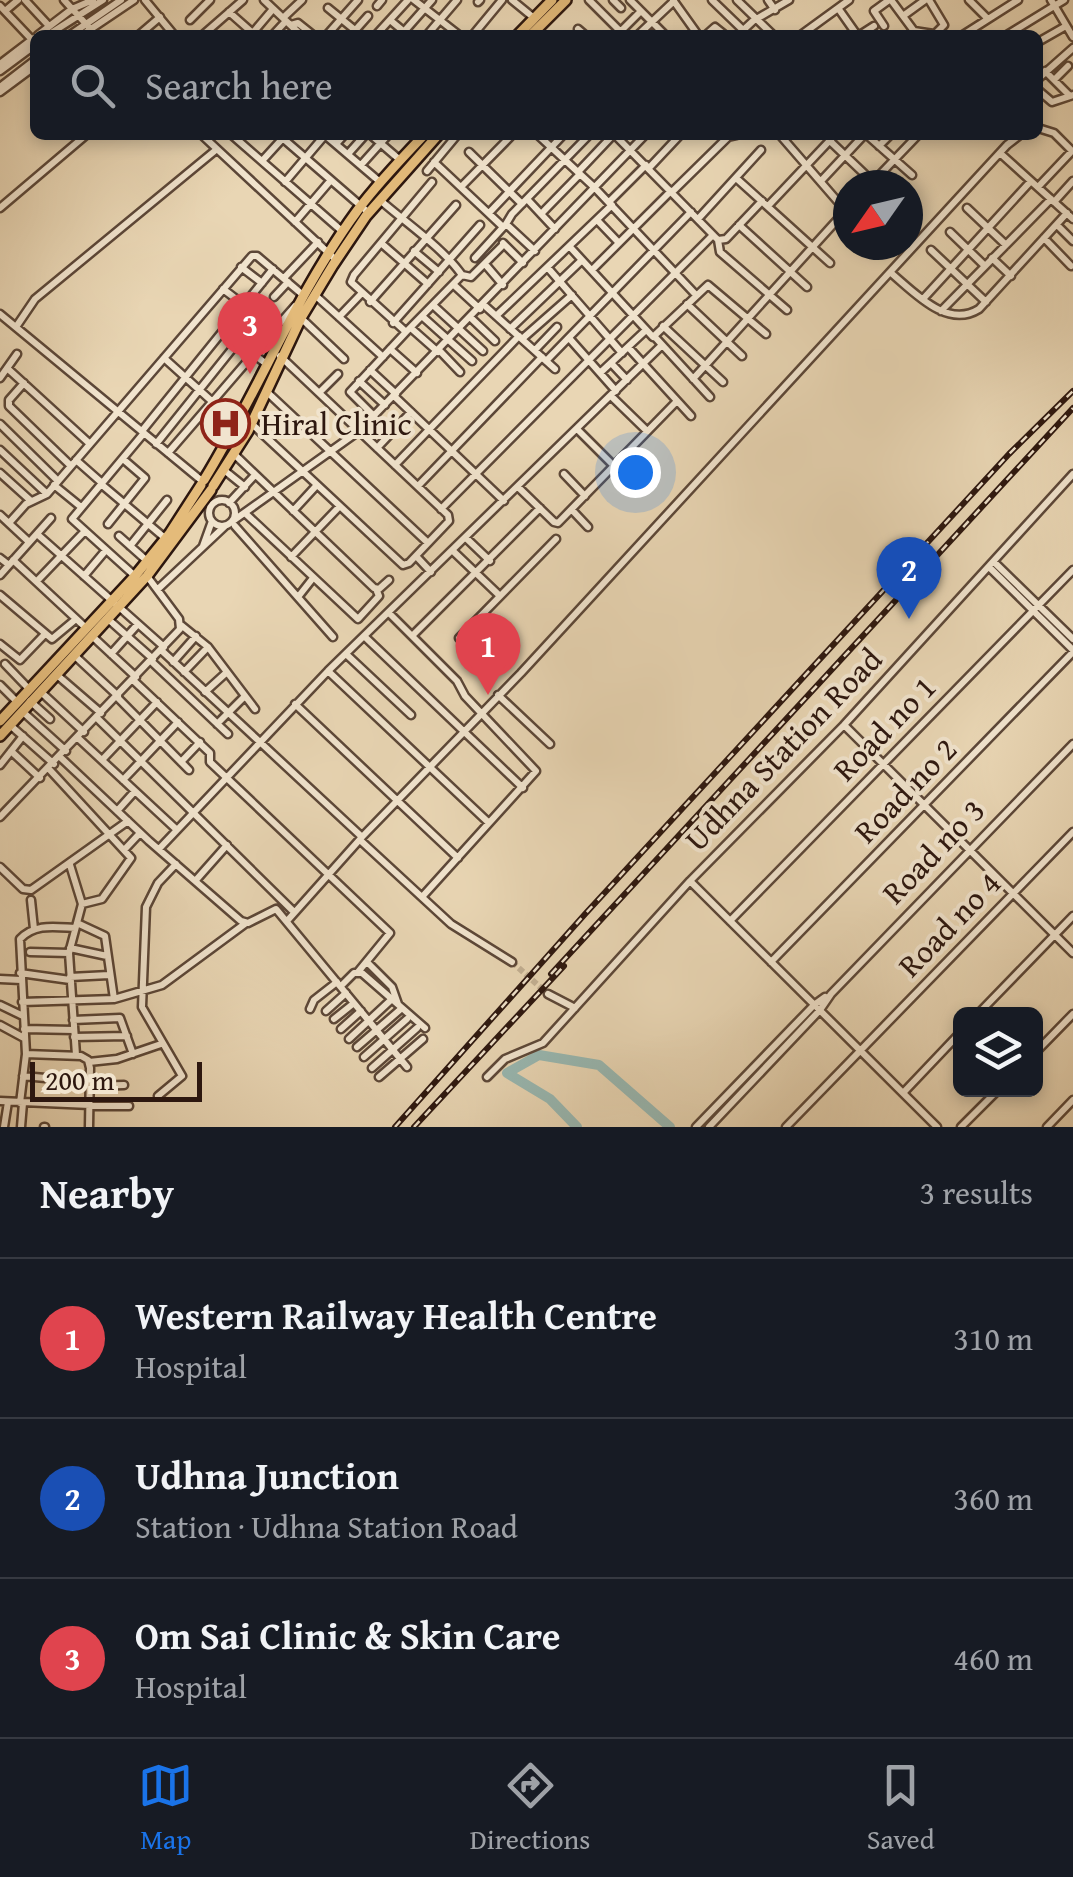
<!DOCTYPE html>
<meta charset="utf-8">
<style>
body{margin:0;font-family:"Gentium Book Plus",serif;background:#242831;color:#f1f3f6}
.controls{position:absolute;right:30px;bottom:30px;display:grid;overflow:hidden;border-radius:15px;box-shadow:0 5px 15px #0003}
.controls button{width:90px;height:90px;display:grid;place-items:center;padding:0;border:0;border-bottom:2px solid #363941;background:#171b24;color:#f1f3f6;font:50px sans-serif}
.compass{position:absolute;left:833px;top:170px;width:90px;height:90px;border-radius:50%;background:#171b24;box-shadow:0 5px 15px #0003;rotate:236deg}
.scale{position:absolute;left:30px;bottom:25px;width:172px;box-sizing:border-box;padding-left:10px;border:5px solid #2d170f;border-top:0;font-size:28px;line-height:35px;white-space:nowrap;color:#2d170f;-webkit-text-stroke:8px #f1e4ce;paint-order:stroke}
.you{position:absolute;left:635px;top:472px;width:35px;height:35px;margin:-25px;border:8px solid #fff;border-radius:50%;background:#1a73e8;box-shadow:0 0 0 15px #1a73e833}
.badge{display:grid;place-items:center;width:65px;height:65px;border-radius:50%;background:#1a73e8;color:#fff;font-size:32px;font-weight:700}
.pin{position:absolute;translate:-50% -82px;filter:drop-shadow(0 2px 5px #0008)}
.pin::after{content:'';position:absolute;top:52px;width:35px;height:30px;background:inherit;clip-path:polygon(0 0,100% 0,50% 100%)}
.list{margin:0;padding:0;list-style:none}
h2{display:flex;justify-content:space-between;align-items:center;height:130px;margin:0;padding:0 40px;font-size:42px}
h2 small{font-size:32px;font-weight:400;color:#9ea1a6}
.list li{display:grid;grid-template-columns:65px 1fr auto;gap:30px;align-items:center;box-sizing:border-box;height:160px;padding:0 40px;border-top:2px solid #363941}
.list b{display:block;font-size:38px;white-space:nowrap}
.list p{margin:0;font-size:32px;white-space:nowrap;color:#9ea1a6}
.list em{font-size:32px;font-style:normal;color:#9ea1a6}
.icon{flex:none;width:55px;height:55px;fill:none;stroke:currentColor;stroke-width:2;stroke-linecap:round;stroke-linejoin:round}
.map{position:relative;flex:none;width:1073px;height:1127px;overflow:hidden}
.search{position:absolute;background:#171b24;box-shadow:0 5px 15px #0003;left:30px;right:30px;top:30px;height:110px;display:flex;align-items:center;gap:25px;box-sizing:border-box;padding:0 35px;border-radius:15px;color:#9ea1a6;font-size:38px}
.sheet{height:610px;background:#171b24}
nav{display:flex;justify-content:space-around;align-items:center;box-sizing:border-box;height:140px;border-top:2px solid #363941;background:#171b24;font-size:28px;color:#9ea1a6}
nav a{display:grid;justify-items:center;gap:5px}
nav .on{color:#1a73e8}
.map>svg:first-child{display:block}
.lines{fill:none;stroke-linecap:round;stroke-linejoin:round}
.river{stroke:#98b8b2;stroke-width:10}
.minor-tunnel{stroke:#c3b093;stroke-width:6;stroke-dasharray:6 3;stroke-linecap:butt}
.minor-casing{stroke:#5c4738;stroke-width:11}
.major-casing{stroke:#2d170f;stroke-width:14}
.minor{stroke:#f1e4ce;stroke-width:6}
.major{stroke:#e4bb7a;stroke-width:9}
.rail-casing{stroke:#2d170f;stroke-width:6}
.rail{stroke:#f1e4ce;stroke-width:2.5;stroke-dasharray:8;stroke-linecap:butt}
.labels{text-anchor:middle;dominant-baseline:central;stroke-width:8;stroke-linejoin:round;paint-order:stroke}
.poi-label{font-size:32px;fill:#2d170f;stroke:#f1e4ce;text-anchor:start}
.street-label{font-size:32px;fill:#2d170f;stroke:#f1e4ce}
</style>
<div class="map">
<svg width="1073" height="1127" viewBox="0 0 1073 1127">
<rect width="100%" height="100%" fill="#e9d6b4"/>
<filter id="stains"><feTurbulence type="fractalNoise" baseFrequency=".002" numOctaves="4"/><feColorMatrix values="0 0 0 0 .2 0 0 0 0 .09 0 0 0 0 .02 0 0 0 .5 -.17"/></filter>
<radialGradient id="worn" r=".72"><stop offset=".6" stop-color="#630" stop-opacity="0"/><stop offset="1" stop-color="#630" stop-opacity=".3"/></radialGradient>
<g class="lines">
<path class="river" d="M577,1127L550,1099L507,1073L539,1055L599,1065L670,1127"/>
<path class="minor-tunnel" d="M512,962L548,994"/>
<defs>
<path id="minor" d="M25,0L49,26
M64,0L96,35
M145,0L174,35
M264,0L301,35
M414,0L459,35
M512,0L534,18
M589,0L624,35
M613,0L621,8
M630,0L665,35
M673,0L698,35
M712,0L743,30
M737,0L773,35
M768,0L775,10
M891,0L914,31L940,35
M929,0L944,25L937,32
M969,0L988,19
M1051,0L1073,37
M478,2L480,0
M0,6L35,43
M377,6L382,0
M328,8L361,35
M838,8L857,35
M5,11L18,0
M229,12L255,35
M903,16L925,0
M283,18L302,0
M190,20L210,0
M390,20L408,35
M291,25L298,23L313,35
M884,26L874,11L889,0
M578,29L585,35
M38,35L72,9L93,0
M48,35L103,0
M70,35L121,0
M82,35L134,0
M139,35L160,17
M203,35L243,0
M251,35L273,9
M273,35L286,21
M327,35L358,0
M351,35L368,16
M376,35L408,0
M401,35L432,0
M427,35L457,0
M473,35L502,0
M617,35L641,11
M638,35L674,1
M706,35L715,27L725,35
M738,35L753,21L789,0
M801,35L849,0
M860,35L874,26
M963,35L1018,0
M1007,35L1064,0
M1038,42L1066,26
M0,64L34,38
M0,71L35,45
M1045,71L1070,96
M1038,79L1073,48
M1054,80L1068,66
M0,87L35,60
M1038,90L1052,102L1073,95
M0,92L35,66
M1038,128L1054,133L1072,151
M202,135L336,260
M232,135L343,232
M279,135L369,213
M371,135L400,160
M538,135L595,188L696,295
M615,135L718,240L726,239L762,201
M780,135L846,211
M867,135L912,175
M830,141L875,184
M336,144L344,135
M879,146L890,135
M469,152L522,204
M1000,153L1073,219
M348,154L365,135
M262,161L283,138
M434,162L503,227
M361,165L388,135
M649,168L680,135
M427,171L457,135
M578,172L613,135
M736,178L830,263
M821,181L864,135
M285,182L325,135L380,182
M870,185L918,135
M461,187L512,135
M1038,187L1072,151
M672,192L728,137L737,135
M527,199L555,229
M380,200C406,223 442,247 462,275L406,332L351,282L354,275L432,182
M609,202L646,165
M1054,202L1073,181
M768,206L835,135
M0,208L86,135
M967,208L1006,245
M489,213L563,135
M541,214L580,174
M698,219L761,150
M597,220L619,243
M295,222L331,180
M506,224L512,214L589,135
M739,225L807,287
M1057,225L1073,241
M950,232L985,266
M1044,238L1071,266
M718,240L720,252L787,310
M381,243L428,284
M503,243L523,263
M570,247L653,337
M931,250L986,302
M414,251L439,272
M475,258L506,224L535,251
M992,258L1011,276
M485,264L503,285
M241,267L262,283
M548,268L622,353
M592,270L671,191
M891,273C915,293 947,329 979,309L1067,213
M462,275L471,277L504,244
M284,278L318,242
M454,285L480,309
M223,289L244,305
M315,295L383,357
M274,297L288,282
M923,299L1031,181
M370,302L456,205
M687,304L742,356
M484,305L555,369
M434,306L483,351
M941,311L1051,199
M0,314L202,481
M496,316L612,205
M339,317L361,294
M423,317L472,361
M301,318L344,359
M471,318L495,341
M393,323L480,225
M663,326L723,382
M16,327L35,299L217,149
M412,329L438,352
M510,329L582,260
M569,338L616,391
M522,339L572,295
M238,343L268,365
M628,347L691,416
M390,349L417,373
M439,350L460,372
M535,350L557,327
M164,358L237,424
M546,361L691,212
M611,363L627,380
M7,368L90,444
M370,370L396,394
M600,373L646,330
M0,378L17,354
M693,379L848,208
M359,381L385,405
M24,383L9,400V406L71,466
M267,392L428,543
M319,393L338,374
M394,396L504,501
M611,396L647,431
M710,397L654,336L708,285L766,334
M374,416L350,392L406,332
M0,424L58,481
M252,424L403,565L409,563L449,521L448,515L280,356
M577,429L614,466
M142,431L273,269
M156,444L261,313
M377,448L411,412
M0,450L47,494
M168,453L295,306
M234,454L374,588L379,589L389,580
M76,460L102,483
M395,465L519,336
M224,470L245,487
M0,473L31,501
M564,474L585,496
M101,484L166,539
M54,485L81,507
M418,486L542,357
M518,487L554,522L558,523L677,401
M209 513a13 13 0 1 1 26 0a13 13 0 1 1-26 0Z
M229,503L255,475
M441,509L713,235
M572,510L588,527
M293,511L316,486
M245,513L358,619L379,596L376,589
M0,515L29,542
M9,523L26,504L47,494L252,256H257L303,295
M230,523L359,431L645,135
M108,524L145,478L123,459
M235,526L333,637
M37,534L164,647
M119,536L147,561
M466,538L490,561
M130,546L167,500
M203,546L212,521
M453,551L500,596
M416,556L431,572
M291,557L339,507
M0,558L9,565
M13,560L86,628
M994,562L1073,639
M989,567L1073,650
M0,575L51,518
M84,576L106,550
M135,576L72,519L144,433
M37,581L84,532
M158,589L225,526
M0,595L52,639L76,619
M298,597L313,578
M389,613L457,681L465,696L536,771L422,897
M108,619L153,659
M181,625L208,647L255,709
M92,636L136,677
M364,636L523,788
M412,636L540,508
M459,638L556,539
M0,644L20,660L45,634
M161,650L362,837
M111,654L138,624
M346,654L411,715
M74,655L118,696
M151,661L228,734
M173,662L196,636
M5,664L29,689
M328,671L489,823
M184,672L208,647
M57,675L101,713
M133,680L210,753V762L390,933L358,972
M0,685L17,702
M41,692L84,732
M205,692L227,672
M498,695L550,744
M117,697L189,770
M30,701L50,719
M295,704L458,858
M22,711L66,751
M97,718L294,912
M217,724L245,696
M10,725L54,764
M844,725L1073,953
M78,738L177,830
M11,751L40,778
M60,757L149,841L241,921L248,923L276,909L407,1067
M102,760L157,702
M181,762L200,742
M0,765L23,736
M49,769L131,858L102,899L82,904
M123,780L178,722
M117,811L135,791
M0,817L180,629L179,619L147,576
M360,840L451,924L512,962
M125,849L140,833
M159,849L328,671L661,346
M70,865L82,904L69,953L76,1055
M0,867L23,889L31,890L128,821
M196,880L227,845
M690,881L937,1127
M31,900L34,929
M287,921L362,837L521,673L1007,145L1020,135
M730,921L1073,570
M77,923L105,936L114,999
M70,948L107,956
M30,952L69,953
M771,962L1073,652
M368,963L392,987L398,1004
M20,973L70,980
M70,977L109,975
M0,979L21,980
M341,986L354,973H362L425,1028
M548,994L575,1008
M22,1002L114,999L162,985L246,923
M0,1005L23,1016
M310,1009L314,1000L337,982
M326,1011L346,993
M978,1014L1073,916
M334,1019L354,1003
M73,1020L120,1018L133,1054
M0,1025L24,1038
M24,1029L74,1030
M341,1029L361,1011
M74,1037L127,1036
M349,1039L392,999
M357,1047L402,1008
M1036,1052L1073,1014
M26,1054L81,1056L88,1060L90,1068L89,1127
M364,1057L407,1019
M89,1062L117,1059L161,1044
M372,1068L417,1028
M23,1076L90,1082
M379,1077L423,1039
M487,1077L505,1059L543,1043L690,881L844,725L1073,474
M90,1086L124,1085
M903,1093L960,1033
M158,1096L182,1076L142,1007L146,907L158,883L176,864
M0,1101L90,1105
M20,1103L26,1054L20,939C35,923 55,927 75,928
M90,1106H129
M4,1127L8,1102
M21,1127L23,1103
M44,1127H45
M696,1127L814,1005L825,997
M709,1127L820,1010L831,994L1073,744
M786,1127L1073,832
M961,1127L998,1090
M1047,1127L1073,1100"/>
<path id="major" d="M518,35L552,0
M531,35L566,0
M204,480C258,392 296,294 357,211C377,184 401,159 424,135
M213,486L248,431L301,318L333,265L366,216L438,135
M0,721L135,576L170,533L201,485
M0,736L147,576L211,490"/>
</defs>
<use href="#minor" class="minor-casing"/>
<use href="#major" class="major-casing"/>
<use href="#minor" class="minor"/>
<use href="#major" class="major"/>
<defs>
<path id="rail" d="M551,974L1073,408
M395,1127L586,913L1009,454L1073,391
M414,1127L564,966"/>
</defs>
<use href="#rail" class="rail-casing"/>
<use href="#rail" class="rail"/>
</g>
<defs>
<symbol id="hospital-ring" viewBox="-11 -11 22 22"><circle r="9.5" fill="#f1e4ce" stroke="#8f2418" stroke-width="1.5"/><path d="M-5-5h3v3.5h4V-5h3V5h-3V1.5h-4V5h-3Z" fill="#8f2418"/></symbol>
</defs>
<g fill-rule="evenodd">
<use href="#hospital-ring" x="198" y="396" width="55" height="55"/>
</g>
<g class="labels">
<g class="poi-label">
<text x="261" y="423">Hiral Clinic</text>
</g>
<g class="street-label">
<text transform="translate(884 728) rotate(-46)">Road no 1</text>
<text transform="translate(783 749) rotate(-46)">Udhna Station Road</text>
<text transform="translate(905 790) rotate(-46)">Road no 2</text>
<text transform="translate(933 851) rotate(-46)">Road no 3</text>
<text transform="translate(949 924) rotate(-46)">Road no 4</text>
</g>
</g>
<rect width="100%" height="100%" filter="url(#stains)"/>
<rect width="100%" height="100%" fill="url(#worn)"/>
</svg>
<div class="controls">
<button><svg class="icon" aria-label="layers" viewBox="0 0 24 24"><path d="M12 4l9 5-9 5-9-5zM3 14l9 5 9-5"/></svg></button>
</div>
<svg class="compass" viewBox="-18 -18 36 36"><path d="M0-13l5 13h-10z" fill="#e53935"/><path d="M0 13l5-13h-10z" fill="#9ea1a6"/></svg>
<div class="scale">200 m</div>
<div class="you"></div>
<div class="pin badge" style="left:488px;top:695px;background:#e0444e">1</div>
<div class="pin badge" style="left:909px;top:619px;background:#1a4fb4">2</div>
<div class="pin badge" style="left:250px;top:374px;background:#e0444e">3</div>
<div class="search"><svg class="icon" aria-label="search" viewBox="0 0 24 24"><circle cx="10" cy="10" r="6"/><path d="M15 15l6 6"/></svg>Search here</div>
</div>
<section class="sheet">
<h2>Nearby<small>3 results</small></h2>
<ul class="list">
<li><span class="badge" style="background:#e0444e">1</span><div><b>Western Railway Health Centre</b><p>Hospital</p></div><em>310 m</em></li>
<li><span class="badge" style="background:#1a4fb4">2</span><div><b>Udhna Junction</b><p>Station · Udhna Station Road</p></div><em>360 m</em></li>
<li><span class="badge" style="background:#e0444e">3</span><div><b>Om Sai Clinic &amp; Skin Care</b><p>Hospital</p></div><em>460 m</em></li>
</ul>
</section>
<nav>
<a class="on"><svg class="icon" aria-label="map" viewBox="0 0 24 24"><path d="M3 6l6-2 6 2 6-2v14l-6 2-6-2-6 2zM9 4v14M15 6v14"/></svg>Map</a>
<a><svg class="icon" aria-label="directions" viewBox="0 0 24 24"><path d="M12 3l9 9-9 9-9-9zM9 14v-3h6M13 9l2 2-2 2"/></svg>Directions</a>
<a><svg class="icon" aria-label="saved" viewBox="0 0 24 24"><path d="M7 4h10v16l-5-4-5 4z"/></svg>Saved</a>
</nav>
